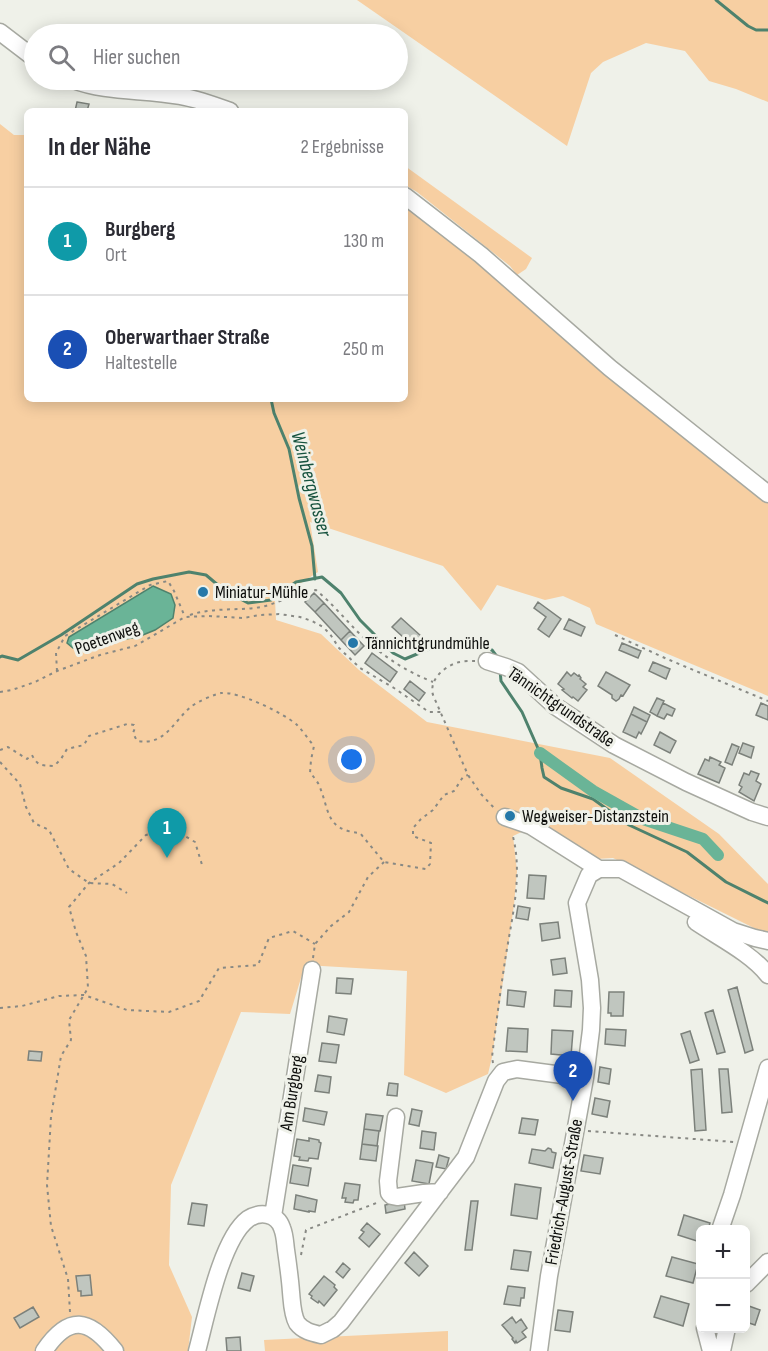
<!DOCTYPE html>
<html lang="de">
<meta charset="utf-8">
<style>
body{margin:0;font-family:"Sofia Sans Condensed",sans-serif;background:#f2f2f3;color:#2b2b33}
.controls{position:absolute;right:18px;bottom:18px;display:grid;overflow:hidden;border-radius:9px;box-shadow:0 3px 15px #0003}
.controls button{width:54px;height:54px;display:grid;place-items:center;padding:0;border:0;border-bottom:2px solid #e1e1e2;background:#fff;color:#2b2b33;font:30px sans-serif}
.you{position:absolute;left:352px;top:760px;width:21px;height:21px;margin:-15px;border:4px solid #fff;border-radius:50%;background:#1a73e8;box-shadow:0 0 0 9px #1a73e833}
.badge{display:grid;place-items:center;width:39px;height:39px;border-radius:50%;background:#2578a9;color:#fff;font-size:20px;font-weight:700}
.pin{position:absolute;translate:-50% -50px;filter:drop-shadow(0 2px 3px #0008)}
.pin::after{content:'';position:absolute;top:32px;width:21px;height:18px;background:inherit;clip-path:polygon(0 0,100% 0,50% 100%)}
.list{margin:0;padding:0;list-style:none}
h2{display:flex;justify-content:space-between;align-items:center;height:78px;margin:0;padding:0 24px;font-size:26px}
h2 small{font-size:20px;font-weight:400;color:#7c7c81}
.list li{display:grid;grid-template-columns:39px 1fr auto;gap:18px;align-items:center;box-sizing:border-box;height:108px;padding:0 24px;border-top:2px solid #e1e1e2}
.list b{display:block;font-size:22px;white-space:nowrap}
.list p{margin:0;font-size:20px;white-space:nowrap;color:#7c7c81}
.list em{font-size:20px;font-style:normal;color:#7c7c81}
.icon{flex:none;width:33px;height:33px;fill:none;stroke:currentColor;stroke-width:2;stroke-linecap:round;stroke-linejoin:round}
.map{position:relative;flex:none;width:768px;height:1351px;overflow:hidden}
.search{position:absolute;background:#fff;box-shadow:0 3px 15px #0003;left:24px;top:24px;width:384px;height:66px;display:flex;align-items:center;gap:15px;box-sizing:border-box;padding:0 21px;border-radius:33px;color:#7c7c81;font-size:22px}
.panel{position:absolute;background:#fff;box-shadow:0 3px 15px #0003;left:24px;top:108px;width:384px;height:294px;border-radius:9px}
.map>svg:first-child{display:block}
.green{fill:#f7cfa2}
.water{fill:#6ab497;stroke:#4e826d;stroke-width:1.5}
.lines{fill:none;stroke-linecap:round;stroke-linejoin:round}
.stream{stroke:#4e826d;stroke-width:3}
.canal{stroke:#6ab497;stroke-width:12}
.building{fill:#c0c6bf;stroke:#7c817b;stroke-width:1.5}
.minor-casing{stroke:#a7a9a1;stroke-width:19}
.path{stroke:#888984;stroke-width:2;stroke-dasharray:3 4.5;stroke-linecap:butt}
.minor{stroke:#fff;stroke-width:16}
.poi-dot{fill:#2578a9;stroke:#eff1e9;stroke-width:2}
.labels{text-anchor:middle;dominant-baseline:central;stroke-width:6;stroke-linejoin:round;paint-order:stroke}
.poi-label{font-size:18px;fill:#0d0e0c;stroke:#eff1e9;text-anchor:start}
.street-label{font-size:18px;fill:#0d0e0c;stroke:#eff1e9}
.water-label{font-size:20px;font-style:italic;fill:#16523e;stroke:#eff1e9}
</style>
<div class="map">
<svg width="768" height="1351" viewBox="0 0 768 1351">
<rect width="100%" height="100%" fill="#eff1e9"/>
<path class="green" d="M357,0H768V102L736,89L709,81L685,51L646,43L603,62L591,73L567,146Z
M0,124L14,135H27V399H405V203L768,500V696L596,624L590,608L563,596L545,600L497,585L481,611L443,566L310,522L318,572L275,600L276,620L321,634L359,670L427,722L610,758L719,834L768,884V935L613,858L596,859L530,828L513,836L517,871L514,905L492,1057L488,1074L446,1093L404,1075L407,971L305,965L290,1014L241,1012L171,1185L169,1265L192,1317L188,1351H123L92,1320L61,1321L37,1351H0Z
M405,166L532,258L526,269L517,275L510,266L417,192L405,185Z
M74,1324L115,1351H44Z
M448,1331V1351H265L264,1340Z"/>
<path class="water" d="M153,586L171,594L175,605L173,618L155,630L138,637L100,643L88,648H73L67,643L69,637Z"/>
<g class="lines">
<path class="stream" d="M716,0L748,26L756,30H768
M271,399L274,413L289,449L299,498L312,546L315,579
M0,657L2,656L18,660L61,635L137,584L153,579L189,572L206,575L225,591L248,603L271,600L296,582L322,577L341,593L360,620L393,653L405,659L434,647L467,644L492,650L498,658
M500,670L501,681L522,712L540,753L542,768L544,777L561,788L593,799L629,825L687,852L726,882L768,903"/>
<path class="canal" d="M540,753L593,791L643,819L703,839L718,855"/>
</g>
<path class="building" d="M77,102L89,104L87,111H75Z
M314,593L324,603L315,612L305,602Z
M538,602L561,619L549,637L538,629L546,617L534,608Z
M324,603L350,631L341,640L315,612Z
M401,618L421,636L413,646L392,627Z
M569,619L585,627L581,636L564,629Z
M350,631L364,646L355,655L341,640Z
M622,643L641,651L638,658L619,650Z
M372,653L397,672L390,682L365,663Z
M653,662L670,669L666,679L649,671Z
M567,672L571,676L574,673L578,676L579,675L581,678L580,679L586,684L583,687L587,690L578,701L573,697L572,698L562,690L564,689L558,684Z
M606,672L630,685L623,696L621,695L619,699L616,701L612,698V695L598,686Z
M410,681L425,693L419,701L404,689Z
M657,698L664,701L657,716L650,712Z
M663,703L675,709L672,716L667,714L664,719L657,716Z
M761,703L768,706V720L756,715Z
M634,707L650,715L647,722L631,714Z
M631,714L647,722L641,734L639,732L636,738L623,732Z
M660,732L676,741L670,753L654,745Z
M743,743L754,747L751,758L739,753Z
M732,744L739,747L732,765L725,762Z
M710,757L721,762L719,765L725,768L719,783L698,774L705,759L709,761Z
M751,771L759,774L756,781L761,784L754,801L739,792L742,787L739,785L744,773L749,775Z
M529,875L546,876L544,899L527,898Z
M518,906L530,908L528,920L516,918Z
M558,922L560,938L542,941L540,924Z
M565,958L567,973L553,975L551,960Z
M337,978L353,979L351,994L336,993Z
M737,987L753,1050L745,1053L728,990Z
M508,990L526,992L524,1007L507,1005Z
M555,990L572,991L571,1007L554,1006Z
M609,992H624L623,1016H611V1013H608Z
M713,1010L725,1052L717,1054L705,1013Z
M329,1016L347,1019L344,1035L327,1032Z
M508,1028L528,1029L527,1052L506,1051Z
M606,1029L626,1030L625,1046L605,1044Z
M552,1030L573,1031L571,1056L551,1054Z
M690,1031L699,1060L690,1063L681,1034Z
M322,1043L339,1045L336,1063L319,1061Z
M29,1051L42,1052L41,1061L28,1060Z
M600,1067L611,1069L609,1084L598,1082Z
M702,1069L706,1130L695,1131L691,1070Z
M719,1069H728L732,1112L722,1113Z
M318,1075L331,1077L329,1093L315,1091Z
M389,1083L398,1084L397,1096L387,1095Z
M595,1098L610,1101L607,1117L592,1114Z
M305,1108L327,1112L324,1125L303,1121Z
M412,1109L422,1111L419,1126L409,1124Z
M366,1114L383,1116L380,1131L364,1129Z
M522,1118L538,1120L535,1135L519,1133Z
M364,1129L379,1131L377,1146L362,1144Z
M422,1131L436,1133L434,1150L420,1148Z
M309,1138L319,1140V1142L321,1143L318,1159L309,1158L308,1161L299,1160L300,1157L294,1156L297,1139L309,1141Z
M362,1144L378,1146L376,1161L360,1159Z
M548,1148L551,1149L552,1152L556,1153L553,1168L529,1163L532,1149L545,1151Z
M439,1155L449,1158L446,1169L436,1167Z
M584,1155L603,1158L600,1174L581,1171Z
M416,1160L433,1163L429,1184L412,1181Z
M293,1165L311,1168L308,1186L290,1183Z
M345,1183L360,1185L358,1200H354L353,1203L345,1202L346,1198H342Z
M515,1184L541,1188L537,1219L511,1215Z
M296,1195L317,1200L315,1212L309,1211V1212L294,1209Z
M404,1201L405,1209L386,1213L385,1205Z
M471,1201H478L472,1250H465Z
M192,1203L207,1205L204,1226L188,1224Z
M684,1215L710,1223L708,1230H700V1242L678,1235Z
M367,1223L380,1234L369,1247L359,1238L364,1232L361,1230Z
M514,1250L531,1252L528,1271L511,1269Z
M414,1252L428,1266L419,1276L405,1263Z
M672,1257L698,1264L693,1283L666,1276Z
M343,1263L350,1269L343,1278L336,1272Z
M242,1273L254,1276L250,1291L238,1288Z
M90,1275L92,1295L81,1296V1291H78L76,1276Z
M324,1276L335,1285L334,1287L337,1290L324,1306L319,1301L318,1303L311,1298L312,1296L309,1294Z
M508,1286L525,1288L524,1298H521L520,1306L504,1304Z
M661,1296L689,1304L683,1326L654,1317Z
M746,1305L760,1310L755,1325L746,1322Z
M33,1307L39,1317L20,1328L14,1318Z
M558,1310L573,1312L570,1332L555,1330Z
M512,1317L516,1323L521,1319L527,1328L522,1332L526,1337L517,1343L516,1341L515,1343L512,1339L513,1338L502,1325Z
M240,1337L241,1351H227L226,1338Z"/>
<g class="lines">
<defs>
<path id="minor" d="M0,32L34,58
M73,80C107,93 144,89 180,96C197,99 214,105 230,111
M405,196L481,255L610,368L768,494
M487,661L506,667L518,672L555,706L614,745L686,782L752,812L768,817
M505,817L531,826L599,869
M696,922C718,937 752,954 768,975
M396,1117L388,1181L389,1193L392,1196L397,1197L424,1193L440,1192
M273,1216L312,970
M720,1230L732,1195L768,1068
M746,1284L768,1262
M705,1328L711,1351
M44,1351C69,1314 89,1318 115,1351
M197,1351C206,1318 221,1239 248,1219C260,1211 277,1213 282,1228C285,1235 285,1243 286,1250C288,1264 290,1278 291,1292C292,1302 292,1314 297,1323C303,1331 312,1333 321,1335L333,1329L341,1322L466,1157L496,1081L503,1072L517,1069L585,1078
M539,1351L549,1276L585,1078L591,1030L592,1008L590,980L577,903L589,875L599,869H621L733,931L755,938L768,941
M722,1351L727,1328"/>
</defs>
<use href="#minor" class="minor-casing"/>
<path class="path" d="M190,615C213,607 238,611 261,607C280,603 297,592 316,590C334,605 349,624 366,640C387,659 406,671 433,682
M615,635L667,659L768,701
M475,661C469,661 462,661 456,663C442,668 429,681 433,695L468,775L481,794L496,810
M57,671L56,653L65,636L150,585L168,581L174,591L185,617
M0,692L12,690L35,682L57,671L100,655L135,646L185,617L209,616L243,618L260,615L279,614L300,617L312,621L323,627L330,634L339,648L360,668L394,688L429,712H441
M0,750L8,747L27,759L32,755C38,767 42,765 54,766L61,759L67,749L84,745L89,736L127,724L134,725L135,728L133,733L137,741C166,746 173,721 192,706C197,702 215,694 221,693C238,691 284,713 297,725C303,731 308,739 314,746L311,760L310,773C314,777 317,781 319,785C330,811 325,830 360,833L384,862L426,869L430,864L431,843L413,836V828L421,819L433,810L444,795L454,791L463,777L468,775
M0,762L20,784L26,807L34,823L49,830L69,869L89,883L112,884L127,893
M313,958L315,944L331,926L349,912L368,877L384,862
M0,1008L22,1006L59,996L84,995L127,1010L169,1012L199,1001L219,968L258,965L269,938L293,931L315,944
M493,1063L492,1057C496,1025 500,993 505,961C511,921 524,874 512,833
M588,1131L734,1142
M301,1255L306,1230L379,1202
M70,1312L68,1279L51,1226L47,1185L51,1117L61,1056L71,1040L69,1020L88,988L86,956L76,932L69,907L89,883L119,863L146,835L171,828L195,842L203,868"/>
<use href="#minor" class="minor"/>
</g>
<g class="poi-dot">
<circle cx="203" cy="592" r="6"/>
<circle cx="353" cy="643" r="6"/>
<circle cx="510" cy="816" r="6"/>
</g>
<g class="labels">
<g class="poi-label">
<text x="215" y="592">Miniatur-Mühle</text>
<text x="365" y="643">Tännichtgrundmühle</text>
<text x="522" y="816">Wegweiser-Distanzstein</text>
</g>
<g class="street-label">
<text transform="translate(107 638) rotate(-20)">Poetenweg</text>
<text transform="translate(561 707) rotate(35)">Tännichtgrundstraße</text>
<text transform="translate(292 1093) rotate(-81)">Am Burgberg</text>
<text transform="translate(564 1192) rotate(-80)">Friedrich-August-Straße</text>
</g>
<g class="water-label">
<text transform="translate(311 484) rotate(75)">Weinbergwasser</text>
</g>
</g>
</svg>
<div class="controls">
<button>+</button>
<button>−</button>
</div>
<div class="you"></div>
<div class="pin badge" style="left:167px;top:858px;background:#0f9aa8">1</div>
<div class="pin badge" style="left:573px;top:1101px;background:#1a4fb4">2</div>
<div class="search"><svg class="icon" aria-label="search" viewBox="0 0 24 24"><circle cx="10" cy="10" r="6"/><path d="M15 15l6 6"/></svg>Hier suchen</div>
<section class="panel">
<h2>In der Nähe<small>2 Ergebnisse</small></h2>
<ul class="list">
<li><span class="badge" style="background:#0f9aa8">1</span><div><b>Burgberg</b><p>Ort</p></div><em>130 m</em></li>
<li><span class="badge" style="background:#1a4fb4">2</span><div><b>Oberwarthaer Straße</b><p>Haltestelle</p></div><em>250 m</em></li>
</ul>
</section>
</div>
